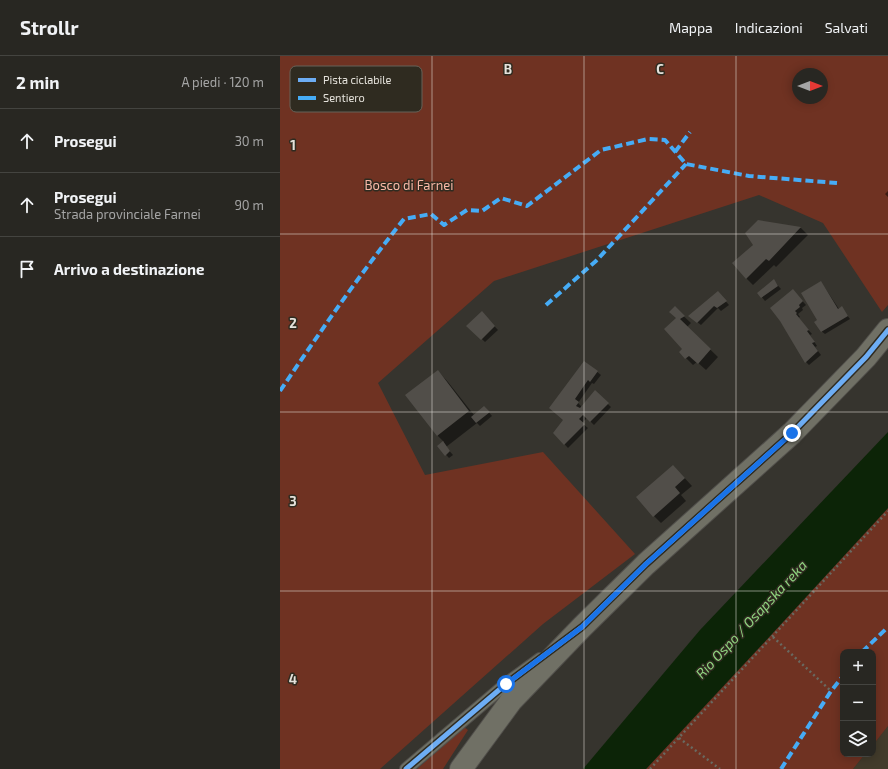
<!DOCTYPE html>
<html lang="it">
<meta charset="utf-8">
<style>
body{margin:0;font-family:"Exo 2",sans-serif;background:#34332f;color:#f1f3f6}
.controls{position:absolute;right:12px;bottom:12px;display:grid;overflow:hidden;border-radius:8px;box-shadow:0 2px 10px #0003}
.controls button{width:36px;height:36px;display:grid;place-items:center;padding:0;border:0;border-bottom:1px solid #444440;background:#282722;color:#f1f3f6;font:20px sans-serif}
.compass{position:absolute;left:512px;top:12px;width:36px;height:36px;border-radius:50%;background:#282722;box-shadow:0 2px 10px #0003;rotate:90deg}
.stop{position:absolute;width:12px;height:12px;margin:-9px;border:3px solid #1a73e8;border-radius:50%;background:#fff}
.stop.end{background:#1a73e8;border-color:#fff;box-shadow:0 1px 4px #0008}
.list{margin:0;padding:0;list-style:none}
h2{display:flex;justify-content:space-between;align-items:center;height:52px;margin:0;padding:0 16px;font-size:17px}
h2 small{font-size:13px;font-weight:400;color:#a5a5a5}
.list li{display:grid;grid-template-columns:26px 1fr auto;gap:12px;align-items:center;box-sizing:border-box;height:64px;padding:0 16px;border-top:1px solid #444440}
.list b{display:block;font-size:15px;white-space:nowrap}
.list p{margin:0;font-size:13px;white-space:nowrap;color:#a5a5a5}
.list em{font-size:13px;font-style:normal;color:#a5a5a5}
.icon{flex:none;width:22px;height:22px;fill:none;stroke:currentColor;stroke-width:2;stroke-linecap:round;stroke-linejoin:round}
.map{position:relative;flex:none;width:608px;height:713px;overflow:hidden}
header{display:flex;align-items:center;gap:24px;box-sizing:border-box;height:56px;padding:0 20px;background:#282722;border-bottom:1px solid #444440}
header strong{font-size:19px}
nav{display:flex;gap:22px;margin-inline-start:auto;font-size:14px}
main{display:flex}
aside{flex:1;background:#282722}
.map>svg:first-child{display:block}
.built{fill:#423b2b}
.green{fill:#6f3222;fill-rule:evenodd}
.water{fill:#0c2407}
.shadow{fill:#0007}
.building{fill:#514e49}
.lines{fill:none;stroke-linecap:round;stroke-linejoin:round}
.lane-casing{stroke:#514f4b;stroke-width:14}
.secondary-casing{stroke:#514f4b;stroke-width:24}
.path{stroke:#696a61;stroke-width:2.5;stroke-dasharray:2 3;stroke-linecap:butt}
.lane{stroke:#6d6f64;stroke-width:12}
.secondary{stroke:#707065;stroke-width:22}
.quiet{stroke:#46acf6;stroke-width:4;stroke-dasharray:8 4;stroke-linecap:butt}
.cycleway-casing{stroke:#2f2b20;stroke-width:8}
.cycleway{stroke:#6dadf4;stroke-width:5}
.route{stroke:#1a73e8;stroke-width:5}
.grid{fill:none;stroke:#e5e2db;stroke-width:1;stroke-opacity:0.55}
.labels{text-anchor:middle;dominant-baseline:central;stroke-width:3;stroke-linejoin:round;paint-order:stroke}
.park-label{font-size:13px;fill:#fab8a6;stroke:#2f2b20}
.water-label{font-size:14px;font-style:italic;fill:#8fd47f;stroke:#2f2b20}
.key{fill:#2f2b20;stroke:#666258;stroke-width:1}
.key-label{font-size:11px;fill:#e5e2db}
.grid-label{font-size:13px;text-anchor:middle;font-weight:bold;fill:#e5e2db;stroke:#2f2b20;stroke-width:3;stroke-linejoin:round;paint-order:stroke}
</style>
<header>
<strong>Strollr</strong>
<nav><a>Mappa</a><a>Indicazioni</a><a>Salvati</a></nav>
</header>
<main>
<aside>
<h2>2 min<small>A piedi · 120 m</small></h2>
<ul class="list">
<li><svg class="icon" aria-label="ahead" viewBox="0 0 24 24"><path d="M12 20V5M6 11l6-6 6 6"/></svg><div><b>Prosegui</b></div><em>30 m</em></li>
<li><svg class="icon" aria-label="ahead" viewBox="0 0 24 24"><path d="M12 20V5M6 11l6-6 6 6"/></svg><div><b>Prosegui</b><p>Strada provinciale Farnei</p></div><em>90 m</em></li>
<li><svg class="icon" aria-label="arrive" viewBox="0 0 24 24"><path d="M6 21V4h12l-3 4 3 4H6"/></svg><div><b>Arrivo a destinazione</b></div></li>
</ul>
</aside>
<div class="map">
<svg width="608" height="713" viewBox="0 0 608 713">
<rect width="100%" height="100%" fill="#36342e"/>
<path class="built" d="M608,670V713H573L585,698H593V689Z"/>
<path class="green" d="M0,0H608V249L602,256L543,167L479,139L214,225L98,327L145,419L263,396L355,498L263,568L100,713H0ZM518,18H542V42H518Z
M608,452V670L593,689V596H563V698H585L573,713H366L491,579Z
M184,671L188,674L163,713H137Z"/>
<path class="water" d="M608,376V452L491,579L366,713H303L420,574Z"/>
<path class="shadow" d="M608,135V141L605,138Z
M478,165L521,172L528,179L496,211L494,209L473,229L466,222Z
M494,225L501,233L485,245L478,237Z
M541,226L559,253L561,251L570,263L545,278L541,275Z
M516,238L526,249L522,252L523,254L518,258L520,261L518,262L532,278L530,279L537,290L535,291L541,299L529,309L526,306L500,264Z
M441,240L449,249L441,255L438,252L421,269L413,263Z
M395,252L411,267L407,271L438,301L426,314L417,306L413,309L400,296L404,293Z
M202,257L218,274L205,286L188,270Z
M305,306L321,319L314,328L312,327L298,347L302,351L315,336L331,351L314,369L307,362L302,367L308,372L288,392L274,377L285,364Z
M158,315L168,326L194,359L207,354L212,360L200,370L197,367L166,391L173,399L169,402L158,390L164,386L157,379Z
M400,417L412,430L401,439L406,445L381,467L374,460Z"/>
<path class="building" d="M478,164L521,171L489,205L486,203L466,223L452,207L473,189L465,177Z
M494,223L498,230L481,242L477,237Z
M541,225L558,253L562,250L568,260L541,276L534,266L537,264L521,237Z
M513,233L523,245L519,249L520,251L515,255L517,257L516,258L529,274L527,275L535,286L532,287L538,295L525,307L500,265L490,252Z
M438,235L447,245L437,252L434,250L417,267L408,260Z
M395,250L405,260L400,263L431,293L418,308L409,300L405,303L399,296L402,293L384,273L396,262L389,256Z
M202,255L215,270L201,284L186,270Z
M304,305L318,315L310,326L308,324L295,343L299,346L296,350L300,352L315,334L329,347L310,366L303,359L299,363L305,368L284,389L273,377L283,364L269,352Z
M158,314L189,355L157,380L125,339Z
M204,350L210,356L196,367L191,361Z
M163,385L170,395L165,400L157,390Z
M393,409L405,422L395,431L400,437L373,461L356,441Z"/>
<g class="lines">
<defs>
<path id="lane" d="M126,713L226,628L260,603"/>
<path id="secondary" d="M181,713L231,645L302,571L366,508L512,377L586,301L608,274"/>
</defs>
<use href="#lane" class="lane-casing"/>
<use href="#secondary" class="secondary-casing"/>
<path class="path" d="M493,581L551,635
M399,682L440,713
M370,713L608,455"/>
<use href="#lane" class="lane"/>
<use href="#secondary" class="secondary"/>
<path class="quiet" d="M395,96L410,76
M266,249L316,205L406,108
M0,335C40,276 80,218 124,163L151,158L164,169L187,154L202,155L221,142L247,150L321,94L368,83L385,84L406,108L469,120L557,127
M582,596L608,571
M501,713L551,635L563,620"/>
<defs>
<path id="cycleway" d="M126,713L226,628L302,571L366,508L512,377L586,301L608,274"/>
</defs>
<use href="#cycleway" class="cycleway-casing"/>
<use href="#cycleway" class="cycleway"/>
</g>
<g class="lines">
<path class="route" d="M226,628L302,571L366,508L512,377"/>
</g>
<path class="grid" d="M152,0V713M304,0V713M456,0V713M0,178H608M0,356H608M0,535H608"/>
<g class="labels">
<g class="park-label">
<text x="129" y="129">Bosco di Farnei</text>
</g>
<g class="water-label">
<text transform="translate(471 563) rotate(-47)">Rio Ospo / Osapska reka</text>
</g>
</g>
<rect x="10" y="10" width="132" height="46" rx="6" class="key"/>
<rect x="18" y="22" width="18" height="4" fill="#6dadf4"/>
<rect x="18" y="40" width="18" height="4" fill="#46acf6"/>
<g class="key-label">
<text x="43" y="28">Pista ciclabile</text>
<text x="43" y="46">Sentiero</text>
</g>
<g class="grid-label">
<text x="228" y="18">B</text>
<text x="380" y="18">C</text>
<text x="13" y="94">1</text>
<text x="13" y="272">2</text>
<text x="13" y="450">3</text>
<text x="13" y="628">4</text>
</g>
</svg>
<div class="controls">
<button>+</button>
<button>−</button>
<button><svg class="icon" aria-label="layers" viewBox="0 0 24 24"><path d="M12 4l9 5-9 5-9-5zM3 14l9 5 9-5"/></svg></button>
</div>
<svg class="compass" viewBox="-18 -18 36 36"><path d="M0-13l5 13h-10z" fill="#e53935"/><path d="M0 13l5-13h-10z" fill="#a5a5a5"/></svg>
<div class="stop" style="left:226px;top:628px"></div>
<div class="stop end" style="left:512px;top:377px"></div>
</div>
</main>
